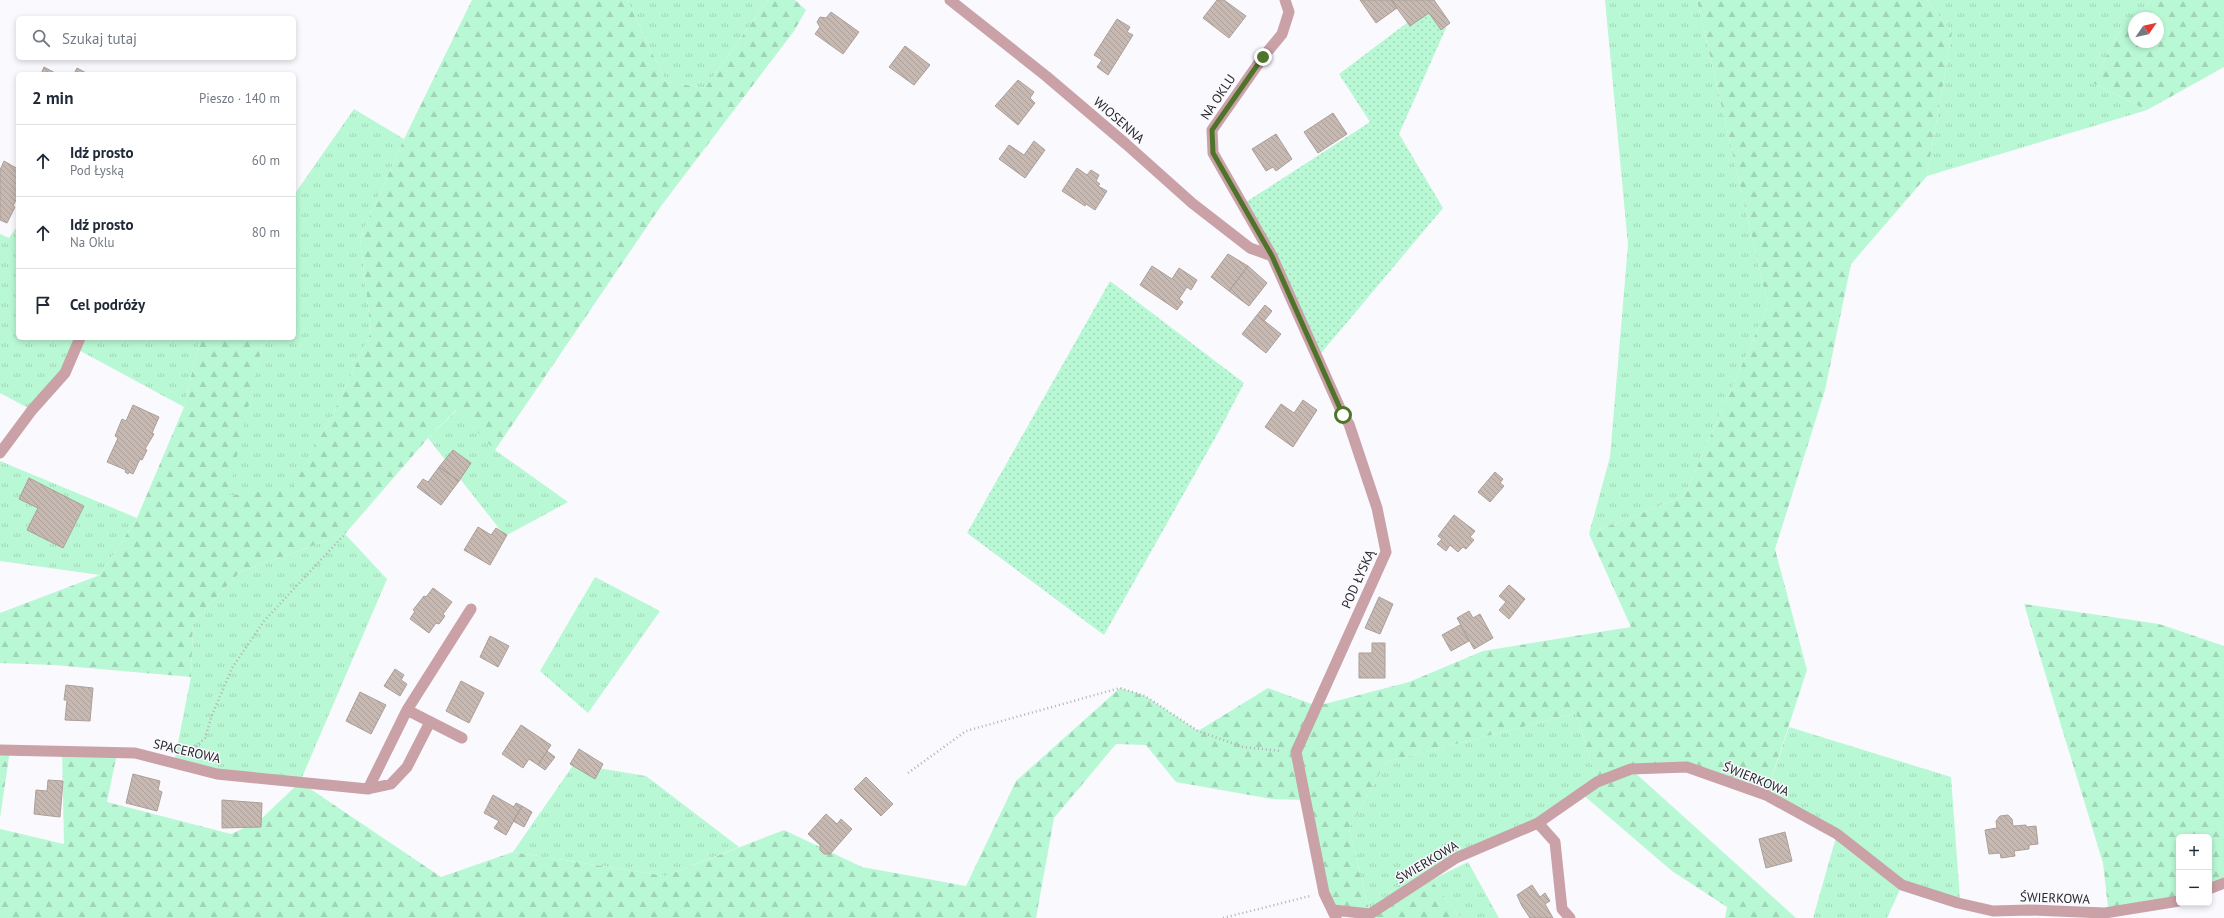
<!DOCTYPE html>
<html lang="pl">
<meta charset="utf-8">
<style>
body{margin:0;font-family:"PT Sans",sans-serif;background:#f2f2f3;color:#1f2937}
.controls{position:absolute;right:12px;bottom:12px;display:grid;overflow:hidden;border-radius:6px;box-shadow:0 2px 6px #0003}
.controls button{width:36px;height:36px;display:grid;place-items:center;padding:0;border:0;border-bottom:1px solid #e0e1e3;background:#fff;color:#1f2937;font:20px sans-serif}
.compass{position:absolute;left:2128px;top:12px;width:36px;height:36px;border-radius:50%;background:#fff;box-shadow:0 2px 6px #0003;rotate:56deg}
.stop{position:absolute;width:12px;height:12px;margin:-9px;border:3px solid #50732c;border-radius:50%;background:#fff}
.stop.end{background:#50732c;border-color:#fff;box-shadow:0 1px 4px #0008}
.list{margin:0;padding:0;list-style:none}
h2{display:flex;justify-content:space-between;align-items:center;height:52px;margin:0;padding:0 16px;font-size:17px}
h2 small{font-size:13px;font-weight:400;color:#747a83}
.list li{display:grid;grid-template-columns:26px 1fr auto;gap:12px;align-items:center;box-sizing:border-box;height:72px;padding:0 16px;border-top:1px solid #e0e1e3}
.list b{display:block;font-size:15px;white-space:nowrap}
.list p{margin:0;font-size:13px;white-space:nowrap;color:#747a83}
.list em{font-size:13px;font-style:normal;color:#747a83}
.icon{flex:none;width:22px;height:22px;fill:none;stroke:currentColor;stroke-width:2;stroke-linecap:round;stroke-linejoin:round}
.map{position:relative;flex:none;width:2224px;height:918px;overflow:hidden}
.search{position:absolute;background:#fff;box-shadow:0 2px 6px #0003;left:16px;top:16px;width:280px;height:44px;display:flex;align-items:center;gap:10px;box-sizing:border-box;padding:0 14px;border-radius:6px;color:#747a83;font-size:15px}
.panel{position:absolute;background:#fff;box-shadow:0 2px 6px #0003;left:16px;top:72px;width:280px;height:268px;border-radius:6px}
.map>svg:first-child{display:block}
.grass{fill:url(#grass-tufts)}
.forest{fill:url(#forest-firs);fill-rule:evenodd}
.garden{fill:url(#garden-dots)}
.building{fill:url(#building-back-hatch);stroke:#ac9f98}
.lines{fill:none;stroke-linecap:round;stroke-linejoin:round}
.path{stroke:#b1b1b6;stroke-width:2.5;stroke-dasharray:1 3;stroke-linecap:butt}
.minor{stroke:#c9a1a7;stroke-width:11}
.route{stroke:#50732c;stroke-width:5}
.labels{text-anchor:middle;dominant-baseline:central;stroke-width:3;stroke-linejoin:round;paint-order:stroke}
.street-label{font-size:13px;fill:#27262b;stroke:#f9f9fe}
</style>
<div class="map">
<svg width="2224" height="918" viewBox="0 0 2224 918">
<defs>
<pattern id="grass-tufts" width="24" height="20" patternUnits="userSpaceOnUse"><rect width="24" height="20" fill="#b9f8d4"/><path d="M3 7l-1-3M5 7V3M7 7l1-3M15 17l-1-3M17 17v-4M19 17l1-3" fill="none" stroke="#9fd4b6"/></pattern>
<pattern id="forest-firs" width="22" height="20" patternUnits="userSpaceOnUse"><rect width="22" height="20" fill="#b9f8d4"/><path d="M5 1l3.5 6h-7zM16 11l3.5 6h-7z" fill="#9fd4b6"/></pattern>
<pattern id="garden-dots" width="8" height="8" patternUnits="userSpaceOnUse"><rect width="8" height="8" fill="#b9f8d4"/><path d="M2 2h.1M6 6h.1" fill="none" stroke="#9fd4b6" stroke-width="1.8" stroke-linecap="round"/></pattern>
<pattern id="building-back-hatch" width="6" height="6" patternUnits="userSpaceOnUse"><rect width="6" height="6" fill="#c7b9b2"/><path d="M-1 5l2 2M0 0l6 6M5-1l2 2" fill="none" stroke="#ab9f99"/></pattern>
</defs>
<rect width="100%" height="100%" fill="#f9f9fe"/>
<path class="grass" d="M627,0H768L705,88L666,82Z
M1605,0H1697L1768,306L1684,496L1589,534L1610,457L1628,245Z
M1927,0H2151L2117,35L2093,83L2147,110L1927,176L1952,33Z
M354,109L404,139L360,238L371,332L332,416L292,488L227,496L264,338H294V195Z
M18,225V338H200L184,407L75,348L65,373L32,410L0,393V234L9,238Z
M457,410L495,450L568,502L505,536L428,438Z
M0,461L137,518L100,575L0,561Z
M345,534L387,579L300,782L174,763L191,677L193,622L240,572Z
M595,577L660,611L588,713L540,671Z
M1576,713L1597,782L1538,823L1456,858L1370,914L1349,829L1386,762Z
M1789,727L1951,777L1960,899L1902,885L1887,918H1813L1837,834L1766,795Z
M574,764L646,776L739,847L665,876L513,852Z
M1468,862L1499,918H1461L1431,880Z"/>
<path class="forest" d="M472,0H627L666,82L705,88L768,0H795L806,10L794,31L661,206L495,450L456,410L428,438L345,534L240,572L193,622L191,677L54,665L0,663V613L100,575L137,518L184,407L200,338H264L228,496L292,487L332,416L371,332L360,238L404,139Z
M1697,0H1927L1952,33L1927,176L1851,264L1825,390L1775,549L1807,670L1766,795L1687,767L1632,770L1796,918H1725L1727,907L1672,871L1581,793L1597,782L1576,713L1386,762L1349,829L1370,914L1428,876L1461,918H1372L1333,910L1305,800L1272,799L1176,782L1146,745L1116,744L1054,818L1036,918H0V829L64,844L62,751L117,753L107,802L231,834L259,821L300,782L441,877L513,852L665,876L784,830L862,867L966,886L1016,781L1120,688L1145,696L1198,731L1268,688L1317,706L1409,682L1483,651L1631,627L1589,534L1684,496L1768,306Z
M2151,0H2224V67L2147,110L2093,83L2117,35ZM2134,18H2158V42H2134Z
M2024,604L2159,624L2224,646V883L2209,890V837H2179V903L2108,907L2103,863Z
M0,750H10L0,818Z"/>
<path class="garden" d="M1432,4L1446,28L1399,134L1443,208L1317,358L1243,204L1370,122L1339,74Z
M1110,281L1244,383L1219,431L1104,635L967,533Z"/>
<path class="building" d="M1217,0H1224L1246,16L1229,38L1203,18Z
M1360,0H1391L1397,8L1376,23Z
M1391,0H1434L1450,23L1441,30L1429,13L1410,26Z
M831,12L859,32L843,54L815,34L820,27L817,22L820,17L826,18Z
M1117,19L1130,27L1127,32L1133,35L1108,75L1097,67L1102,60L1094,55Z
M905,46L930,65L914,85L889,67Z
M44,67L57,74H41Z
M77,68L88,74H74Z
M1018,80L1034,92L1030,98L1035,103L1018,125L995,106Z
M1333,113L1347,134L1318,153L1304,132Z
M1276,134L1292,159L1276,171L1273,167L1266,171L1252,149Z
M1034,141L1045,150L1025,178L999,159L1009,145L1024,155Z
M4,161L18,169V201L16,200L13,206L15,207L7,223L0,220V170Z
M1077,168L1087,175L1091,170L1099,175L1096,181L1100,184L1098,186L1107,191L1095,210L1086,204L1085,206L1062,191Z
M1228,254L1248,266L1229,291L1211,277Z
M1152,266L1172,279L1179,268L1197,280L1191,290L1187,287L1179,299L1183,302L1177,310L1140,285Z
M1248,266L1267,283L1249,306L1229,291Z
M1265,305L1272,311L1264,321L1257,315Z
M1257,315L1281,334L1266,353L1242,334Z
M1303,400L1317,410L1293,447L1265,427L1281,404L1294,413Z
M133,405L159,417L152,433L154,434L145,449L147,450L142,460L140,459L133,474L129,472L128,474L125,472L126,470L107,462L118,438L115,436L122,419L126,421Z
M453,450L471,463L459,481L439,467Z
M439,467L459,481L441,505L417,487L423,479L428,482Z
M1495,472L1503,479L1500,483L1504,486L1490,502L1478,492Z
M29,478L84,506L63,548L27,530L38,508L19,499Z
M1454,515L1475,531L1470,537L1474,540L1466,549L1463,547L1458,552L1450,545L1446,551L1437,544L1442,539L1438,536Z
M478,527L491,535L496,528L507,535L490,565L464,550Z
M1509,585L1525,599L1509,619L1499,610L1506,602L1499,596Z
M433,588L452,602L443,614L445,616L439,624L436,623L429,633L410,619L415,611L413,610L424,596L426,597Z
M1379,597L1393,604L1380,634L1365,628Z
M1469,611L1473,618L1480,614L1493,638L1474,649L1457,618Z
M1460,625L1469,641L1451,651L1442,635Z
M490,636L509,646L498,667L480,657Z
M1372,643H1385V678H1359V653H1372Z
M395,669L404,675L401,680L407,684L400,696L384,686Z
M461,681L484,693L469,723L446,711Z
M66,685L93,688L90,721L65,720L67,700H64Z
M360,692L386,705L371,734L346,721Z
M521,725L551,745L538,765L529,759L523,768L502,754Z
M579,749L603,764L595,779L570,764Z
M547,751L555,757L545,770L538,765Z
M133,774L160,781L158,790L162,792L157,811L126,803Z
M866,777L893,804L881,816L854,789Z
M48,780L63,781L60,817L34,814L36,790L47,791Z
M493,795L514,807L516,803L522,806L506,835L494,828L499,821L484,813Z
M222,800L262,803L261,827L222,828Z
M522,806L532,812L524,827L513,821Z
M826,814L837,824L841,819L852,829L830,854H824L820,850V845L808,834Z
M2008,815L2012,819L2013,826L2026,825V827L2036,826L2038,844L2029,845V849L2014,851L2015,856L2001,858L2000,853L1989,854L1985,830L1997,828L1996,821L2000,816Z
M1785,832L1792,861L1766,868L1759,839Z
M1532,885L1540,897L1545,893L1550,901L1545,904L1553,918H1530L1522,906L1517,895Z"/>
<g class="lines">
<path class="path" d="M190,752L205,738L212,715L232,668L264,621L345,534
M908,773L966,731L1120,688L1145,696L1198,731L1243,747L1281,751
M1223,918L1310,896"/>
<path class="minor" d="M950,0L1046,76L1126,144L1192,203L1250,248L1272,256
M1285,0L1289,12L1282,34L1263,57L1212,130L1213,153L1272,256L1343,415L1349,424L1377,508L1386,552L1296,752L1324,893L1336,918
M0,453L32,410L65,373L80,338
M407,710L462,738
M0,750L135,753L217,774L368,789L407,710L471,609
M368,789L391,784L407,767L430,722
M1538,823L1555,842L1562,909L1570,918
M2209,889L2224,883
M1333,910L1370,914L1456,858L1538,823L1597,782L1631,769L1687,767L1766,795L1837,834L1902,885L1958,903L1993,911L2029,910L2105,913L2179,901"/>
</g>
<g class="lines">
<path class="route" d="M1263,57L1212,130L1213,153L1272,256L1343,415"/>
</g>
<g class="labels">
<g class="street-label">
<text transform="translate(1218 97) rotate(-56)">NA OKLU</text>
<text transform="translate(1119 120) rotate(41)">WIOSENNA</text>
<text transform="translate(1358 579) rotate(-66)">POD ŁYSKĄ</text>
<text transform="translate(187 751) rotate(13)">SPACEROWA</text>
<text transform="translate(1756 779) rotate(22)">ŚWIERKOWA</text>
<text transform="translate(1427 862) rotate(-31)">ŚWIERKOWA</text>
<text transform="translate(2055 898) rotate(2)">ŚWIERKOWA</text>
</g>
</g>
</svg>
<div class="controls">
<button>+</button>
<button>−</button>
</div>
<svg class="compass" viewBox="-18 -18 36 36"><path d="M0-13l5 13h-10z" fill="#e53935"/><path d="M0 13l5-13h-10z" fill="#747a83"/></svg>
<div class="stop" style="left:1343px;top:415px"></div>
<div class="stop end" style="left:1263px;top:57px"></div>
<div class="search"><svg class="icon" aria-label="search" viewBox="0 0 24 24"><circle cx="10" cy="10" r="6"/><path d="M15 15l6 6"/></svg>Szukaj tutaj</div>
<section class="panel">
<h2>2 min<small>Pieszo · 140 m</small></h2>
<ul class="list">
<li><svg class="icon" aria-label="ahead" viewBox="0 0 24 24"><path d="M12 20V5M6 11l6-6 6 6"/></svg><div><b>Idź prosto</b><p>Pod Łyską</p></div><em>60 m</em></li>
<li><svg class="icon" aria-label="ahead" viewBox="0 0 24 24"><path d="M12 20V5M6 11l6-6 6 6"/></svg><div><b>Idź prosto</b><p>Na Oklu</p></div><em>80 m</em></li>
<li><svg class="icon" aria-label="arrive" viewBox="0 0 24 24"><path d="M6 21V4h12l-3 4 3 4H6"/></svg><div><b>Cel podróży</b></div></li>
</ul>
</section>
</div>
